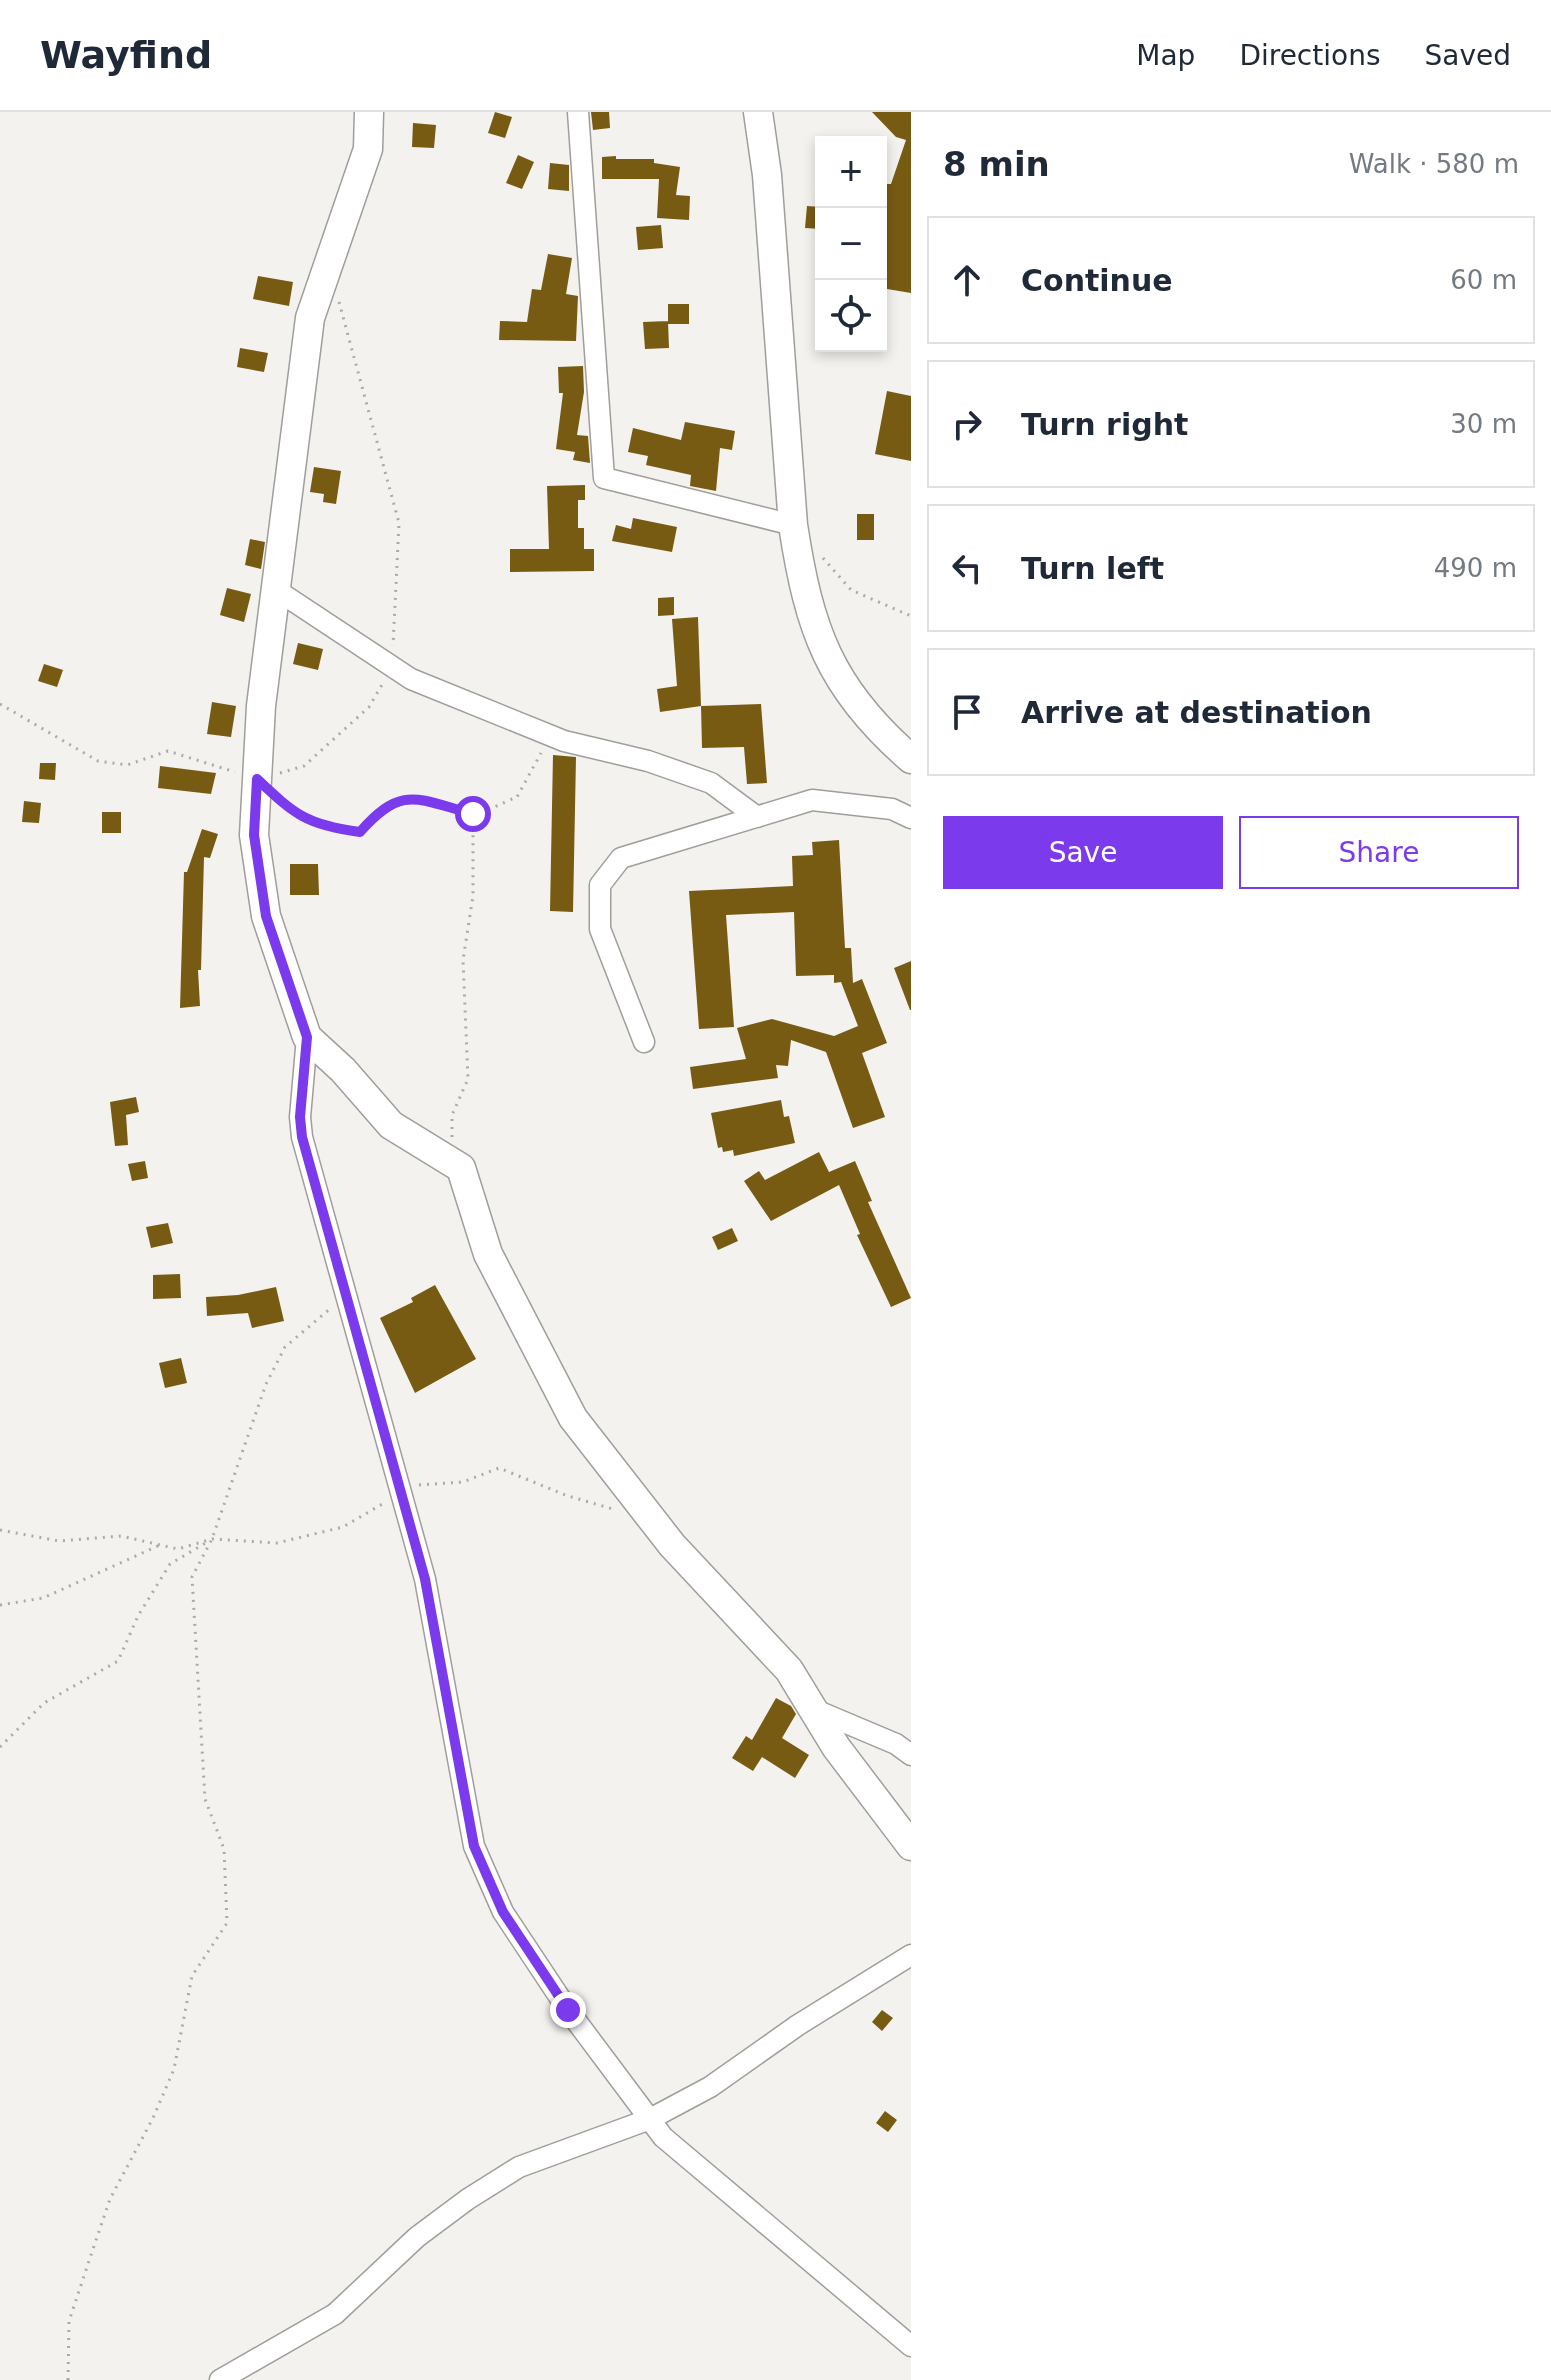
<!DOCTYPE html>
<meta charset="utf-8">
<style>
body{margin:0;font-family:"DejaVu Sans",sans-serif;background:#f6f6f7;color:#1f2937}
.controls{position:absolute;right:24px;top:24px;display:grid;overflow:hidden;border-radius:0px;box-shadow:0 4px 12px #0003}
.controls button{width:72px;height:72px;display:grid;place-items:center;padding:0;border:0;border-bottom:2px solid #e0e1e3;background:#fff;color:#1f2937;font:40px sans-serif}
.stop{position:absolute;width:24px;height:24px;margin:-18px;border:6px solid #7c3aed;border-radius:50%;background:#fff}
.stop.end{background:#7c3aed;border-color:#fff;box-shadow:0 2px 8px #0008}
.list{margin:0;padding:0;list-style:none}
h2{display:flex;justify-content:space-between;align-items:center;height:104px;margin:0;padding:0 32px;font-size:34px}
h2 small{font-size:26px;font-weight:400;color:#747a83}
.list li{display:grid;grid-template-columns:52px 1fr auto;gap:24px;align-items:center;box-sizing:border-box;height:128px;margin:0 16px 16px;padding:0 16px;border:2px solid #e0e1e3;border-radius:0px}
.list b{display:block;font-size:30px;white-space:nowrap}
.list em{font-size:26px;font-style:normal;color:#747a83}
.actions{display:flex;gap:16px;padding:24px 32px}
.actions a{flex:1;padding:18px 0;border:2px solid #7c3aed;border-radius:0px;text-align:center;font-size:28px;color:#7c3aed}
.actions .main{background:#7c3aed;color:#fff}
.icon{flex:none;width:44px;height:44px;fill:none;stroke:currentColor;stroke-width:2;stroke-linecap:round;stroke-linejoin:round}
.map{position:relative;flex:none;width:911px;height:2268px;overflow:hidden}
header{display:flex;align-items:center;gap:48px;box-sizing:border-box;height:112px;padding:0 40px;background:#fff;border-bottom:2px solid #e0e1e3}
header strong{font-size:38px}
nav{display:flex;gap:44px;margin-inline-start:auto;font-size:28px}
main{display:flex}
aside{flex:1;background:#fff}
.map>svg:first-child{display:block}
.building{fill:#785b13}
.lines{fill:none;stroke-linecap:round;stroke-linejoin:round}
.street-casing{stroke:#a09e9a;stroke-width:23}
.secondary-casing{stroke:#a09e9a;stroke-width:31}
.path{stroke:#abaaa7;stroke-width:3;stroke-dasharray:2 6;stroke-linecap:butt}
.street{stroke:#fff;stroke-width:20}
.secondary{stroke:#fff;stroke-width:28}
.route{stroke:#7c3aed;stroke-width:10}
</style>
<header>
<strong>Wayfind</strong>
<nav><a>Map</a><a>Directions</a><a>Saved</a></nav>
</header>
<main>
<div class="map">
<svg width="911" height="2268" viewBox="0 0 911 2268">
<rect width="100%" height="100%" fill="#f4f2ee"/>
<path class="building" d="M495,0L512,5L505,26L488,21Z
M591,0H609L610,16L593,18Z
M872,0H911V181L881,176L883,72H891L906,28L896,25Z
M413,11L436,13L434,36L412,35Z
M518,43L534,50L522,77L506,71Z
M616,44V47H654V51L680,55L676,83L690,84L689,108L657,106L659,67H602V45Z
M550,51L569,53V79L548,77Z
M807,94L821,95V117L805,116Z
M661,113L663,136L638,138L636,115Z
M548,142L572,146L566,182L578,184L576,229L499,228L500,209L527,210L532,177L541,178Z
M258,164L293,170L289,194L253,187Z
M668,192H689V212H668Z
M668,209L669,236L645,237L643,210Z
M240,236L268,241L264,260L237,255Z
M583,254L584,280L577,323L588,324L590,351L573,348L575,340L556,337L563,281H559L558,255Z
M887,279L911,284V349L875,342Z
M685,310L735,319L732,338L720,336L716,379L690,374L691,363L646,353L648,344L628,340L633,316L681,328Z
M314,355L341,359L336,392L323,390L324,382L310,380Z
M585,373V388H578V416H584V437H594V459L510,460V437H549L547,374Z
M857,402H874V428H857Z
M633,406L677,415L672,440L612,429L616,413L631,417Z
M250,427L265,430L261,457L245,453Z
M227,476L251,482L244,510L220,503Z
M674,485V503L658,504V486Z
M698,505L701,594L761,592L767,671L747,672L744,635L702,636L701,594L660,600L657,577L677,574L672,507Z
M298,531L323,537L318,558L293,552Z
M44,552L63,558L57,575L38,569Z
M212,590L236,594L231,625L207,622Z
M553,643L576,645L573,800L550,799Z
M40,651H56L55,668L39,667Z
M160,654L216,661L211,682L158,676Z
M24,689L41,691L39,711L22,710Z
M102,700H121V721H102Z
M202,717L218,722L210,746L204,745L201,858H198L200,894L180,896L184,760H187Z
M839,728L845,836H851L853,871L862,867L887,931L862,941L885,1005L853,1016L826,940L791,928L788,954L776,953L778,966L693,977L690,955L746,947L737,916L772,907L834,924L858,914L841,870L834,871V863L796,864L794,800L726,803L734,915L699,917L689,779L793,774L792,744L813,743L812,730Z
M290,752H318L319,783H290Z
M911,849V898H910L894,856Z
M136,985L139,1000L126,1003L128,1033L115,1034L110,990Z
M781,988L784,1005L789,1004L795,1031L734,1044L733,1038L723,1040L722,1035L718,1036L711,1001Z
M819,1040L829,1060L855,1049L872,1089L868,1090L911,1186L891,1195L857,1123L860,1122L839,1073L771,1109L744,1069L759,1059L765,1068Z
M145,1049L148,1066L132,1069L128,1052Z
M168,1111L173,1131L151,1136L146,1115Z
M732,1116L738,1129L718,1138L712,1125Z
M180,1162L181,1186L153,1187V1163Z
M435,1173L476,1247L415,1281L380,1206L413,1190L411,1186Z
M276,1175L284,1209L252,1216L248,1201L207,1204L206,1185L238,1183Z
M181,1246L187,1271L165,1276L159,1251Z
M776,1586L791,1594L796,1602L782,1626L809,1643L795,1666L762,1645L753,1659L732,1646L746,1624L752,1628Z
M882,1898L893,1906L882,1919L872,1910Z
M885,1999L897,2008L888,2020L876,2011Z"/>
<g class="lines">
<defs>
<path id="street" d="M578,0L604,366L793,413
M275,477L411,567L564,629L648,649L711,671L757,705
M307,925L300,1005L302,1025L425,1467L474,1734L503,1800L568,1898L663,2025L911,2234
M644,930L600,817V773L621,746L812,688L892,697L911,706
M813,1597L896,1632L911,1643
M220,2268L335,2202L417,2125L468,2087L519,2055L650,2007L710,1975L798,1913L911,1843"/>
<path id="secondary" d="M369,0L368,37L310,206L261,594L254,723L266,804L307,925L343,958L391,1013L461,1056L488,1142L573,1306L672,1433L789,1558L836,1635L911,1734
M758,0L767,63L793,413C809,517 829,576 911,647"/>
</defs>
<use href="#street" class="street-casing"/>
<use href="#secondary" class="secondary-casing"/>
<path class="path" d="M339,190L399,411L393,534
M823,446L851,478L911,504
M0,592L98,649L127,653L168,639L235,660
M280,661L304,654L369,595L383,571
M278,687C302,710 327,716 360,720C408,666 411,694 470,701C483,702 504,690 517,685L541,641
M452,1025V1003L468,967L463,848L473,784V702
M419,1373L463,1370L499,1356L568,1384L613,1397
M0,1418L59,1429L121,1424L178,1437L212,1427L277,1431L343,1415L384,1391
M0,1493L43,1486L160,1433
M0,1635L44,1591L118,1549L138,1504L170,1452L209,1429
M68,2268L69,2209L92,2140L110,2087L153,2006L174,1957L192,1864L227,1811L224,1737L205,1687L192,1465L212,1427L266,1272L285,1235L331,1196"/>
<use href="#street" class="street"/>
<use href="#secondary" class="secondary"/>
</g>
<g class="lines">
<path class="route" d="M473,702C417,687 402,672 360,720C307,713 295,703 257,667L254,723L266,804L307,925L300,1005L302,1025L425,1467L474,1734L503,1800L568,1898"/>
</g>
</svg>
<div class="controls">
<button>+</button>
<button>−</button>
<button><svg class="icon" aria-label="locate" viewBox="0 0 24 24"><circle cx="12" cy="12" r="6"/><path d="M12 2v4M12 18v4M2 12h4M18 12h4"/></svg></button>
</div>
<div class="stop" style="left:473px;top:702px"></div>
<div class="stop end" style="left:568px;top:1898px"></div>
</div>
<aside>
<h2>8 min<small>Walk · 580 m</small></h2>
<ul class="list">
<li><svg class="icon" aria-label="ahead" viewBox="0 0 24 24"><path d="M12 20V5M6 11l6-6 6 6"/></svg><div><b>Continue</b></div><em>60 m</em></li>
<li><svg class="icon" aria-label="right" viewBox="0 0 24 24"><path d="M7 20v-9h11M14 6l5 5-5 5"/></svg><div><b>Turn right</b></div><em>30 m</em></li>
<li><svg class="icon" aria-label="left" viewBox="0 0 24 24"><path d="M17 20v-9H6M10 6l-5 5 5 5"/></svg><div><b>Turn left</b></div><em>490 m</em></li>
<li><svg class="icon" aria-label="arrive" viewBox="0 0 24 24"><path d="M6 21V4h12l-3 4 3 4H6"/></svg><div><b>Arrive at destination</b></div></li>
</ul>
<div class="actions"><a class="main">Save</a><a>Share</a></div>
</aside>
</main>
